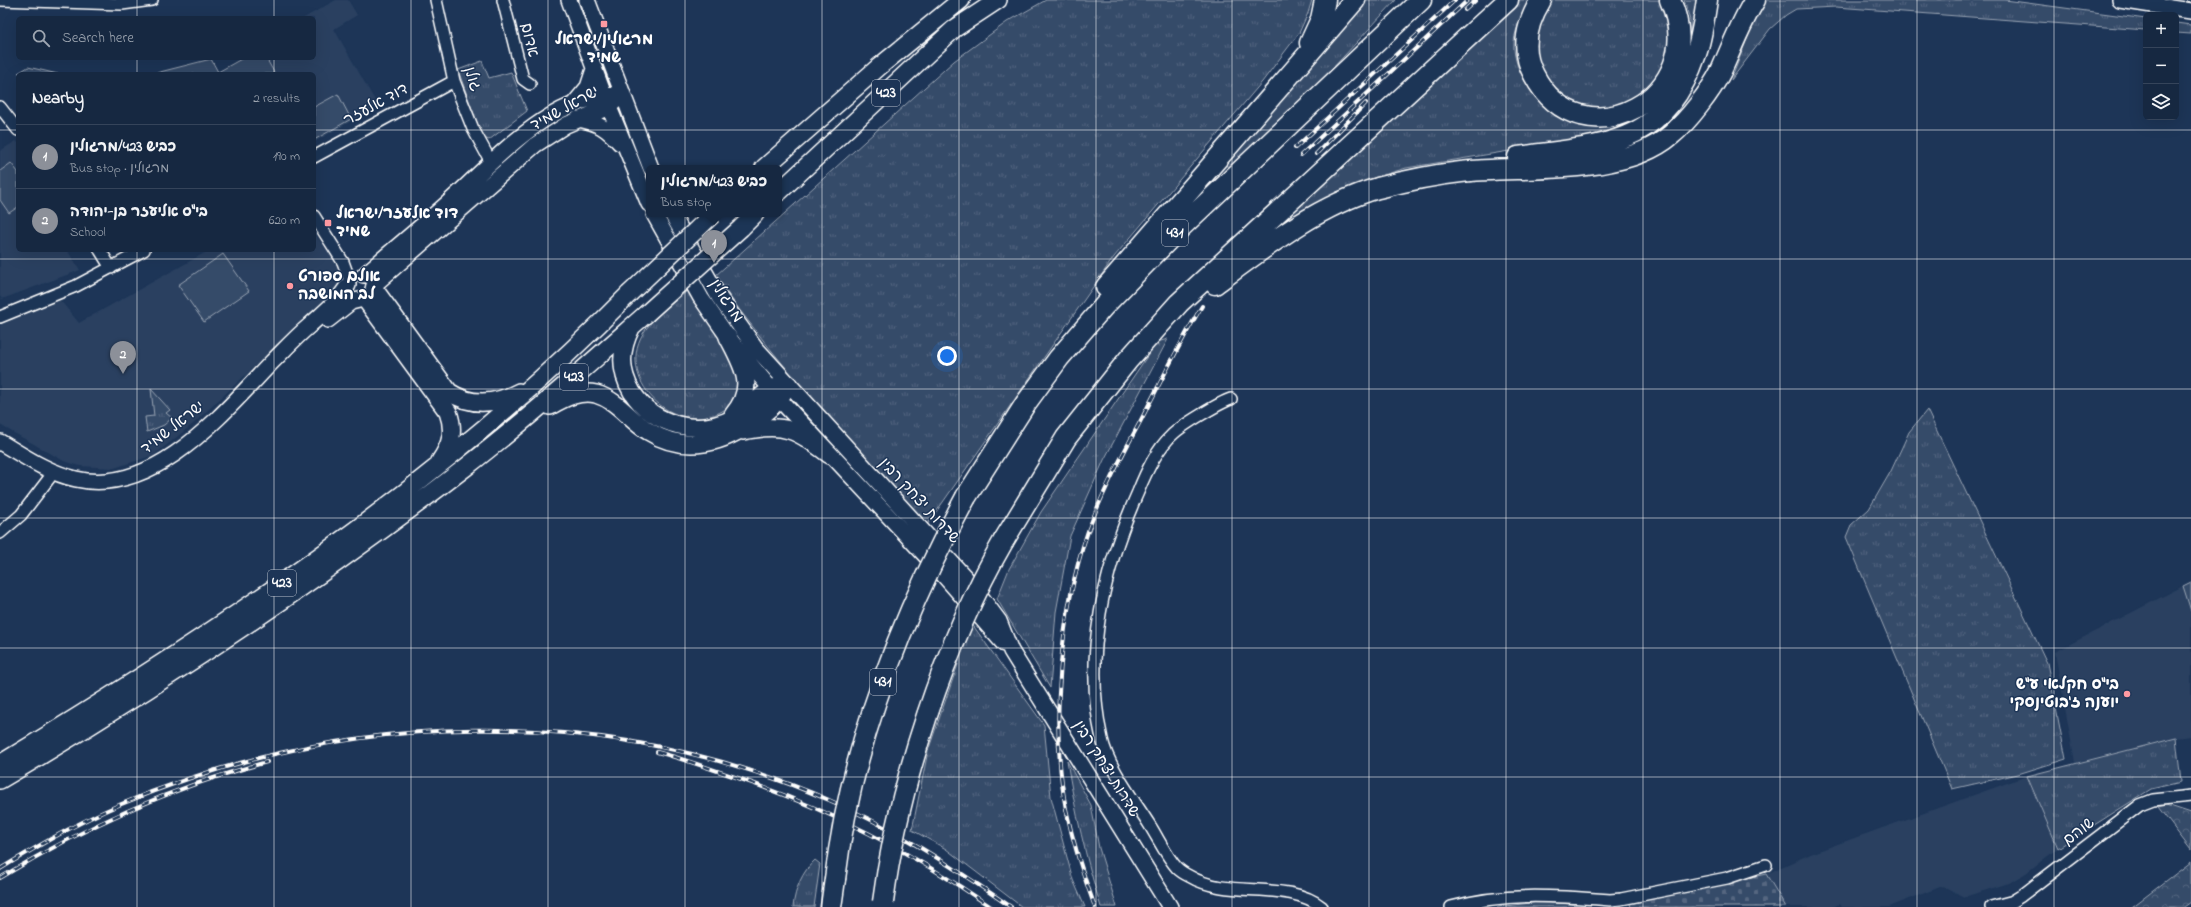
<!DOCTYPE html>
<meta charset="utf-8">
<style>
body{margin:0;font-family:"Indie Flower","Playpen Sans Hebrew",sans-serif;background:#23344c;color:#f1f3f6}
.controls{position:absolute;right:12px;top:12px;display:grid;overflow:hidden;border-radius:6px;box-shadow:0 4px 16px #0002}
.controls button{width:36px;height:36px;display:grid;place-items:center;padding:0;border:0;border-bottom:1px solid #35445a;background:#162841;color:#f1f3f6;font:20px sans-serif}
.you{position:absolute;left:947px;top:356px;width:14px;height:14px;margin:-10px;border:3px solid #fff;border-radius:50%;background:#1a73e8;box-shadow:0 0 0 6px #1a73e833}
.badge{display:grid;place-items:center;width:26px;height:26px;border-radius:50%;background:#8c9099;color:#fff;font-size:13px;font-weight:700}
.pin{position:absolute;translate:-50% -33px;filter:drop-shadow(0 1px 2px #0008)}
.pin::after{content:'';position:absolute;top:21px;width:14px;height:12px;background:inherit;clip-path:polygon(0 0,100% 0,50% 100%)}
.popup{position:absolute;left:646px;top:165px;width:136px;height:52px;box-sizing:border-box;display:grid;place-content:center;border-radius:6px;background:#162841;filter:drop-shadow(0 1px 3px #0005);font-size:13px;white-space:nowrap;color:#9ea6b1}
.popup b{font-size:15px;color:#f1f3f6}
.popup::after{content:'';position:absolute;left:50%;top:100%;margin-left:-8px;border:8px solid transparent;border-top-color:#162841}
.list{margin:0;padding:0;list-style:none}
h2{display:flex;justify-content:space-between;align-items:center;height:52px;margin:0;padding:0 16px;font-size:17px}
h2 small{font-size:13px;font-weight:400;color:#9ea6b1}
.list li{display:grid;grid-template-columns:26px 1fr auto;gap:12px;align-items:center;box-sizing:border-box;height:64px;padding:0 16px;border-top:1px solid #35445a}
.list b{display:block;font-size:15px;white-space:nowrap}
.list p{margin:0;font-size:13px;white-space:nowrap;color:#9ea6b1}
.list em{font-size:13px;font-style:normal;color:#9ea6b1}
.icon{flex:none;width:22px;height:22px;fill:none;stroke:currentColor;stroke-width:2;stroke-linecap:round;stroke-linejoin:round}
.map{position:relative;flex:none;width:2191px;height:907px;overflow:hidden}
.search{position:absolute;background:#162841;box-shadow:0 4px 16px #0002;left:16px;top:16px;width:300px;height:44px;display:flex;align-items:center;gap:10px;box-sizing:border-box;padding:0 14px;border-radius:6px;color:#9ea6b1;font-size:15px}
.panel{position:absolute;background:#162841;box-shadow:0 4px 16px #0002;left:16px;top:72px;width:300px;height:180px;border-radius:6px}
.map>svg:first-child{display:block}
.built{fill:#2a4161}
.grass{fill:url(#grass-tufts);stroke:#9aa5b4}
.forest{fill:url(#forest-crowns);stroke:#9aa5b4}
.cemetery{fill:url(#cemetery-stones);stroke:#9aa5b4}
.pitch{fill:#364b69;stroke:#9aa5b4}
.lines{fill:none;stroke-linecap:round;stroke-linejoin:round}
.street-casing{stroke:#fff;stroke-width:14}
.secondary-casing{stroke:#fff;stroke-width:18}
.primary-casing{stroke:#fff;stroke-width:20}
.highway-casing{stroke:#fff;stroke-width:23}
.street{stroke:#1d3557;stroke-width:11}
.secondary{stroke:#1d3557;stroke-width:15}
.primary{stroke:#1d3557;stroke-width:17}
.highway{stroke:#1d3557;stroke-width:20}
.rail-casing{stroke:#fff;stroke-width:4}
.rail{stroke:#1d3557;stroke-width:2.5;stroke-dasharray:8;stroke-linecap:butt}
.primary-bridge-casing{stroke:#fff;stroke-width:20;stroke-linecap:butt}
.highway-bridge-casing{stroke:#fff;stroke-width:23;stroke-linecap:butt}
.primary-bridge{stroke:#1d3557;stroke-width:17}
.highway-bridge{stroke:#1d3557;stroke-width:20}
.grid{fill:none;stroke:#fff;stroke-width:1;stroke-opacity:0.55}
.poi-dot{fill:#ff9aa2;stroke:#1d3557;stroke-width:1.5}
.labels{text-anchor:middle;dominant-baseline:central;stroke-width:3;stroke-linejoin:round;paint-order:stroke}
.shield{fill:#1d3557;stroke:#bbc2cd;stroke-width:1}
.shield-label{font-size:15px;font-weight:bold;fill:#fff}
.street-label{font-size:16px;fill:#fff;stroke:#1d3557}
.poi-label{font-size:16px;font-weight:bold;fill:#fff;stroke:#1d3557;text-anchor:start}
</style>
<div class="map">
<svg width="2191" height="907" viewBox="0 0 2191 907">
<defs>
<pattern id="grass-tufts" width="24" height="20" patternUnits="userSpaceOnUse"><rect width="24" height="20" fill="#364b69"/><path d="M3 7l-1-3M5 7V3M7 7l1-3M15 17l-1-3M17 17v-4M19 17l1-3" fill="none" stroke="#546680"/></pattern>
<pattern id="forest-crowns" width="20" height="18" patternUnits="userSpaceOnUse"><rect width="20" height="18" fill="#364b69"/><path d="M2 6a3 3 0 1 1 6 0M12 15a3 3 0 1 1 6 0" fill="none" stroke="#546680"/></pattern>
<pattern id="cemetery-stones" width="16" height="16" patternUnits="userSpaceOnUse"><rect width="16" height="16" fill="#364b69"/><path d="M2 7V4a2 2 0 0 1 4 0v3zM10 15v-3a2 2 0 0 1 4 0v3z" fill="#546680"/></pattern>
</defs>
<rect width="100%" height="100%" fill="#1d3557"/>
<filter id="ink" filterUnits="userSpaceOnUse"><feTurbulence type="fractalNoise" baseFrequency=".025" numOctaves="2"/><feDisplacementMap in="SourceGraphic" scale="8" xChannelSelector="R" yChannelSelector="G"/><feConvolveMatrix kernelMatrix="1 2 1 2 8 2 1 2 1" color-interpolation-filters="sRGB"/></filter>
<g filter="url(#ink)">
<path class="built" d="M336,0H348L357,15L334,29L378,106L314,142V74H275L266,58H314V18H304Z
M16,141L18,143V250H67L80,270L2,299L0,296V151Z
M314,233L348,279L193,424L154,455L114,468L80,466L64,461L0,425V325L59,299L79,323L210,250H314Z
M2191,582V736L2176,738L2075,763L2055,652Z
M2027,776L2058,848L2026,873L2009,883L1964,897L1947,888L1940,887L1889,907H1841L1839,904L1833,907H1786L1766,874L1813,853Z"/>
<path class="grass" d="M1046,0H1312L1308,13L1299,33L1262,82L1114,257L927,525C853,445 778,366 715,276L954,61L1007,22Z
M1364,0H1396L1291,113L1180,221L1175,215Z
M1516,0H1531C1524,13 1515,27 1514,42C1511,72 1545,120 1577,121C1597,122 1618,116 1638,114L1644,123L1624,132L1406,168L1368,180L1336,196L1272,237L1266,229Z
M1551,0H1661L1669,18V51L1655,82L1626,104L1595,109L1572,103L1546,80L1534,53L1537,27Z
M1684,0H1700L1691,44L1690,20Z
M1765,0H2005L2146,19V30L1836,7L1796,9L1786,15L1770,29L1731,80L1759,8Z
M2176,23L2191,25V34L2176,33Z
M482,61L489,78L511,72L527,111L489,140L484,138L480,131L458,70Z
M688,290C704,315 741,362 738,392C738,400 730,407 724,410C674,441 611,376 646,329C657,314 675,302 688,290Z
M1168,339L1104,460L1070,536L1056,612L1050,688L997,599L1009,569L1041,512L1157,342Z
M151,389L170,410L166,413L172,418L164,425L147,432L145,417L154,416Z
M1927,410L2047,663L2066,759L2018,774L1952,789L1846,537L1851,525L1869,509L1891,471L1909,432Z
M972,624L1044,725L1051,797L1073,880L1085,907H1022L946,849L912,830L928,751Z
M2176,738L2181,782L2151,789L2058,848L2027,776Z
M1067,761L1091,805L1099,848L1117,907H1101C1086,859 1075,811 1067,761Z
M815,860L820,864L814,907H793C795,889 802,872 815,860Z"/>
<path class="forest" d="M2167,805L2191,813V850L2158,807Z
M2191,862V902L2184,907H2132Z"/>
<path class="cemetery" d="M1766,874L1786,907H1631L1630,904Z
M1539,902L1572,904L1578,907H1497Z"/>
<path class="pitch" d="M243,58H266L275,74H152L211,59L218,72Z
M28,67L58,74L18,73Z
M338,94L351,119L314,140V107Z
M11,163L18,172V207L9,213L0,200V171Z
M223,254L249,291L204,322L178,285Z
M2191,582V611L2183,586Z"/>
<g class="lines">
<defs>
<path id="street" d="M0,0L122,4L152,0
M436,0L454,81L473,129L491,162
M503,0L523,79L530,84
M0,107L18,130
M314,157L454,81
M314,216L343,262L350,281
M100,250L111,268
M0,317L76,286L144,250
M1231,399C1219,403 1181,426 1172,435C1156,450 1146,472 1138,492C1104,568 1083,656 1102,739C1108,767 1134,800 1149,824C1158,838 1166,856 1177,868C1180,871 1185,874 1189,876C1229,900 1287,879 1322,907
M0,533L21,515L54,472
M1451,907C1505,892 1555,896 1610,900L1621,899L1727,878L1766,865
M1991,907L2010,902
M2003,907L2021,896L2140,805L2153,800L2191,796"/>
<path id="secondary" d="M569,0L604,95L649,204
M587,0L651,168
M2120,0L2191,11
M573,105L588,87L594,69
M578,119C599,123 606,128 620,143
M654,214L701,298L728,337L780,400L940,571L1004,644
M672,214L719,297L755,347L973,586L999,621L1011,651L1170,907
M364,275C393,250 422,226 450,201C499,157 551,94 622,95
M374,285L535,145L566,125L609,107L622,95
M328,320L351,302L359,300
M0,442C24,456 48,473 76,479C155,497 223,413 272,362C284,350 296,337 309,326C323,313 339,301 348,285"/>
<path id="primary" d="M764,168L880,66L961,0
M779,192L954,29L998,0
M741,228L755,214
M374,289L449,392C472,407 496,404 519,392
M366,300L448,412C455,431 451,445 440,461
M631,328C620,350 619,370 632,392C654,426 698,437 734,418C748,411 757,398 770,390C775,387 782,386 788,384
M728,337C743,366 757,387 733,415
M550,406C564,398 580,390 596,394C619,401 629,420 648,431C686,455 725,443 758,418C773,406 779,402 788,384
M743,431C786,422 796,430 830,455
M0,764C224,629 445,482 629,294
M0,780C161,685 318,581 466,467C528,419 587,366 646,314"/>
<path id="highway" d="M1541,0C1527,23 1520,49 1534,75C1581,166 1713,96 1670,0
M1310,43L1321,19L1325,0
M1518,157C1603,145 1664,147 1696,54C1702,37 1704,18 1707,0
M1215,284C1265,247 1317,206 1378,188C1405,181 1433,175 1461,172C1523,165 1622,177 1671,135C1688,121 1711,91 1721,71C1732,47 1741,22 1755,0
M1106,287L1355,0
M966,497L1026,403L1059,358L1104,306L1176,232L1421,0
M1004,540L1066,438L1128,360L1179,303L1508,0
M831,907L835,879"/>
</defs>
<use href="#street" class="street-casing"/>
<use href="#secondary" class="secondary-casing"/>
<use href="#primary" class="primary-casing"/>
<use href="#highway" class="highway-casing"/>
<use href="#street" class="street"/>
<use href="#secondary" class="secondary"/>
<use href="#primary" class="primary"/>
<use href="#highway" class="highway"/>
<defs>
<path id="rail" d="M1465,10L1476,0
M1295,148L1455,0
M1316,154L1366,103
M1301,155L1468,0
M657,752C684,759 711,769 738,778C833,811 908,850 991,907
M0,869C38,846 78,822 119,805C346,709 602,702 829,800C894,828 953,867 1011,907
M0,878C86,826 169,788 267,762
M1095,907C1083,875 1073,842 1066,809C1050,725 1060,612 1088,531C1102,493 1121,457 1140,422C1160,383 1179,344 1202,306"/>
</defs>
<use href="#rail" class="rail-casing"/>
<use href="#rail" class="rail"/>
<defs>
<path id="primary-bridge" d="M629,294L713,214
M646,314L741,228"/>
<path id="highway-bridge" d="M835,879C851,745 902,615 966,497
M883,902C898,785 945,642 1004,540"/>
</defs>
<use href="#primary-bridge" class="primary-bridge-casing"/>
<use href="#highway-bridge" class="highway-bridge-casing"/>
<use href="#primary-bridge" class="primary-bridge"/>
<use href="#highway-bridge" class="highway-bridge"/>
</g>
</g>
<path class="grid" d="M137,0V18M274,0V18M411,0V907M548,0V907M685,0V907M822,0V907M959,0V907M1096,0V907M1232,0V907M1369,0V907M1506,0V907M1643,0V907M1780,0V907M1917,0V907M2054,0V907M137,58V74M274,58V74M0,130H18M314,130H2191M137,250V907M274,250V907M0,259H2191M0,389H2191M0,518H2191M0,648H2191M0,777H2191"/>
<g class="poi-dot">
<rect x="600" y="20" width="8" height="8" rx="2"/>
<rect x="324" y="219" width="8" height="8" rx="2"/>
<circle cx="290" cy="286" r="4"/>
<circle cx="2127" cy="694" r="4"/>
</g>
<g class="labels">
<g class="shield">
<rect x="872" y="80" width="28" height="26" rx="3"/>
<rect x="1162" y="220" width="26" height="26" rx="3"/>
<rect x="560" y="364" width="28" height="26" rx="3"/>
<rect x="268" y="570" width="28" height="26" rx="3"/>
<rect x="870" y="669" width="26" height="26" rx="3"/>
</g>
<g class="shield-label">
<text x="886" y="93">423</text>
<text x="1175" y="233">431</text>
<text x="574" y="377">423</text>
<text x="282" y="583">423</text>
<text x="883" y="682">431</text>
</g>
<g class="street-label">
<text transform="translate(529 40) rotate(76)">אדום</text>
<text transform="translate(472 79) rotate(73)">גולן</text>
<text transform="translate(376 105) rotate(-29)">דוד אלעזר</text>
<text transform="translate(565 109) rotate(-29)">ישראל שמיד</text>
<text transform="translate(726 301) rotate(57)">מרגולין</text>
<text transform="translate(173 428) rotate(-38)">ישראל שמיד</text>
<text transform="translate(919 501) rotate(47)">שדרות יצחק רבין</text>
<text transform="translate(1106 769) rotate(58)">שדרות יצחק רבין</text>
<text transform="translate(2079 832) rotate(-38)">שוהם</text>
</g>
<g class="poi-label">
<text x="604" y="40" text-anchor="middle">מרגולין/ישראל<tspan x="604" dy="18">שמיד</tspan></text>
<text x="336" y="214">דוד אלעזר/ישראל<tspan x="336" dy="18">שמיד</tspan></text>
<text x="298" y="277">אולם ספורט<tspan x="298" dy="18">לב המושבה</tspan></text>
<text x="2119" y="685" text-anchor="end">בי"ס חקלאי ע"ש<tspan x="2119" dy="18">יוענה ז'בוטינסקי</tspan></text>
</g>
</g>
</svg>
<div class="controls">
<button>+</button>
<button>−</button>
<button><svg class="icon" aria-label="layers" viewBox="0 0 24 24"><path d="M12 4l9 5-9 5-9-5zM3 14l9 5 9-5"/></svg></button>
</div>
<div class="you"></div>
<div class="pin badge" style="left:714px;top:263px">1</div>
<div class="popup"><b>כביש 423/מרגולין</b>Bus stop</div>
<div class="pin badge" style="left:123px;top:374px">2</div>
<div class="search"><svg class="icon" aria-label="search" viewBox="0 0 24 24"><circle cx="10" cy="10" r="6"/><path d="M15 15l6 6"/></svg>Search here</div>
<section class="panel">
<h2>Nearby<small>2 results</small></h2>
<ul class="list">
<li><span class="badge">1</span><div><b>כביש 423/מרגולין</b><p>Bus stop · מרגולין</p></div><em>190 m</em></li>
<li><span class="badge">2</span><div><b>בי&quot;ס אליעזר בן-יהודה</b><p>School</p></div><em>620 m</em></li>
</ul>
</section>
</div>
